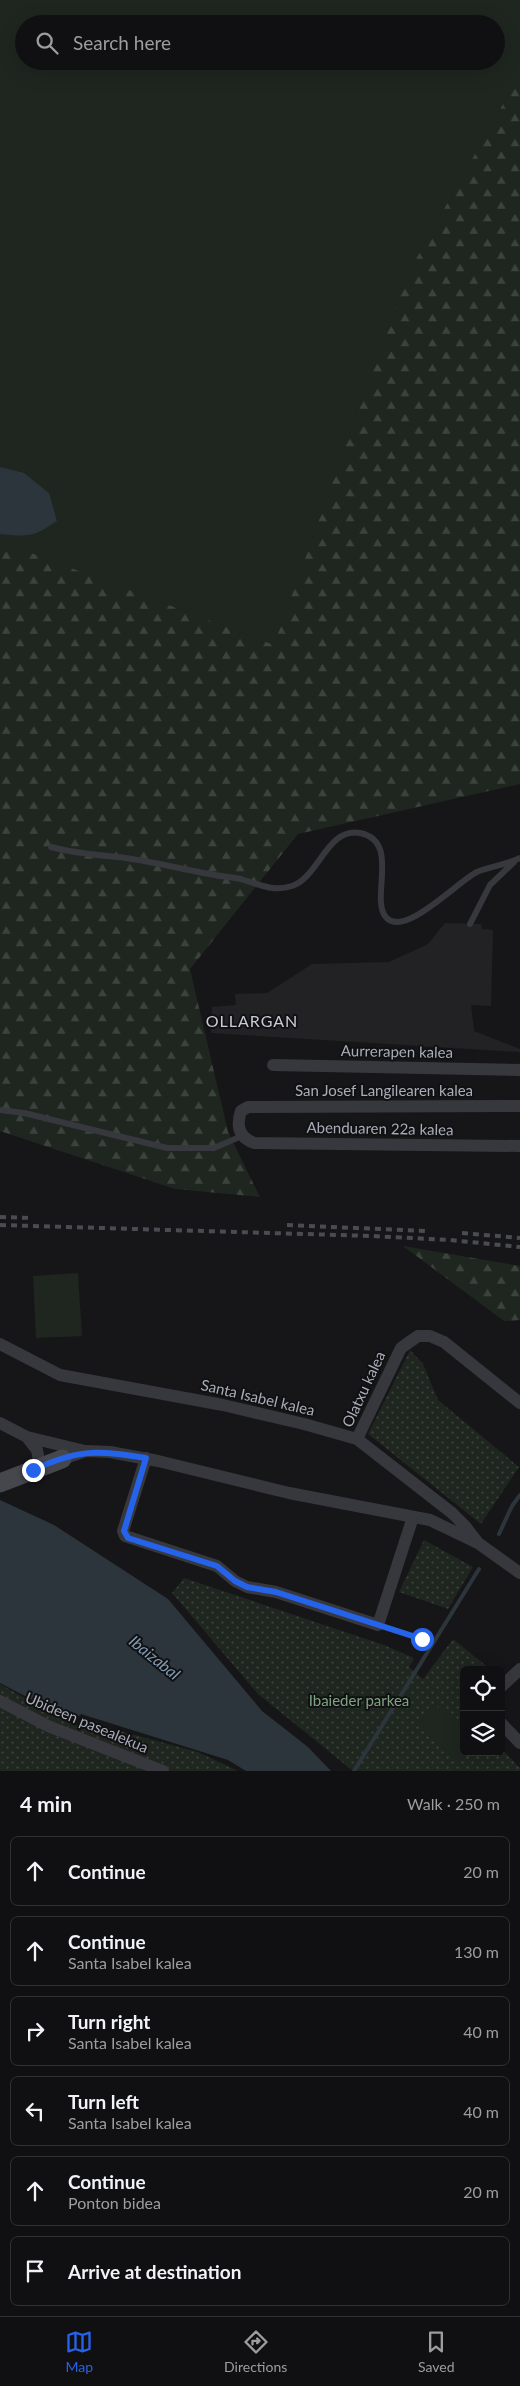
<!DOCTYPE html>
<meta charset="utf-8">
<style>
body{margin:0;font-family:Lato,sans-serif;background:#1e1e20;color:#f1f3f6}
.controls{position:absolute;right:15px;bottom:15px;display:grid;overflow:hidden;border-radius:8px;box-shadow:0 5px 20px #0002}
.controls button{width:45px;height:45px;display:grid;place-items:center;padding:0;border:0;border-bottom:1px solid #303032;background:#101012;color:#f1f3f6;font:25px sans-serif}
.stop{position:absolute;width:15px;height:15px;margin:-11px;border:4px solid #2563eb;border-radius:50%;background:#fff}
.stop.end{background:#2563eb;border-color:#fff;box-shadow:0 1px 5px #0008}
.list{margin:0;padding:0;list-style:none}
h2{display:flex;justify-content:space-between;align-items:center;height:65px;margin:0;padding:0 20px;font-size:21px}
h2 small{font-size:16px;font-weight:400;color:#9c9d9f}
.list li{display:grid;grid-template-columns:32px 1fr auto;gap:15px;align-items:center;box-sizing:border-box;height:70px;margin:0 10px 10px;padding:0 10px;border:1px solid #303032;border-radius:8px}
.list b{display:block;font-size:19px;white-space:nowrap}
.list p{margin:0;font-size:16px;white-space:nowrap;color:#9c9d9f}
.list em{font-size:16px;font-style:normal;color:#9c9d9f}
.icon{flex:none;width:28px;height:28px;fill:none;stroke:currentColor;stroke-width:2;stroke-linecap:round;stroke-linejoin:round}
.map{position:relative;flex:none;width:520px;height:1771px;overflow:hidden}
.search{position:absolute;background:#101012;box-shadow:0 5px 20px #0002;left:15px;right:15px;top:15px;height:55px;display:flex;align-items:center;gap:12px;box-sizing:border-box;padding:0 18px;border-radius:28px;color:#9c9d9f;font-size:19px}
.sheet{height:545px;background:#101012}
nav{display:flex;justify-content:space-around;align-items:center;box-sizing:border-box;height:70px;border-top:1px solid #303032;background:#101012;font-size:14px;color:#9c9d9f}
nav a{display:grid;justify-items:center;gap:2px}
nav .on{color:#2563eb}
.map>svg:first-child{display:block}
.built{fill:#222225}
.forest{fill:url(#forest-firs);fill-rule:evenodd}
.park{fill:url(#park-dots)}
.pitch{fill:#1e261f;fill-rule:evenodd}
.water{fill:#2c353c}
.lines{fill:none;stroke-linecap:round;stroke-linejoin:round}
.stream{stroke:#2c353c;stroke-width:4}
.lane{stroke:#37383d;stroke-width:6}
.street{stroke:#37383d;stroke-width:12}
.secondary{stroke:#45474d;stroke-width:19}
.rail{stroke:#4a4c52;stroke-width:4;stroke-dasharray:6 5;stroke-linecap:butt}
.route{stroke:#2563eb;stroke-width:6}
.labels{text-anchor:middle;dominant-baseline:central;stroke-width:4;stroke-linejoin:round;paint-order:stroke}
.street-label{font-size:15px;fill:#a8adb8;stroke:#111113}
.park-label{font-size:15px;fill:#7fa381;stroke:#111113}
.neighbourhood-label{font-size:16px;letter-spacing:1px;fill:#c9ccd4;stroke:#111113}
.water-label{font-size:16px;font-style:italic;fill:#7f9bb3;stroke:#111113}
</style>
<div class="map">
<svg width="520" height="1771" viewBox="0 0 520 1771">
<defs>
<pattern id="forest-firs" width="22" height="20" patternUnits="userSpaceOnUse" patternTransform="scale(1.25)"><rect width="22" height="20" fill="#1e261f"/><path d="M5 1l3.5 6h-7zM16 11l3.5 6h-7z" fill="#3c433d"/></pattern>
<pattern id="park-dots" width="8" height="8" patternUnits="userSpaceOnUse" patternTransform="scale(1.25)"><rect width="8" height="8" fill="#1e261f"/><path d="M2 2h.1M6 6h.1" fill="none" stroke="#3c433d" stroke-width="1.8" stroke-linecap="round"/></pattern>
</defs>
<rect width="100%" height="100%" fill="#161618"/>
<path class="built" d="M445,923L481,924L482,929L493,930L491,1006L471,1005L474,1031L520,1049V1052L211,1033L212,1007L236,1005L235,994L267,993L312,964L389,962L428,944Z"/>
<path class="forest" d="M0,0H520V784L298,834L190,969L228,1132L260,1197L175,1189L0,1131ZM24,24H496V61H24Z
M403,1246L520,1266V1320L504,1321Z"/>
<path class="park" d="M410,1350L423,1364L438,1400L519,1467L481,1524L368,1434Z
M424,1540L473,1567L448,1609L399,1592Z
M184,1578L384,1645L414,1658L409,1667L423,1679L453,1639L491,1670H464V1752H501V1748L520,1768V1771H353L258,1694L172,1593Z
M0,1684L75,1726L83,1721L198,1752L238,1771H0Z"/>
<path class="pitch" d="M0,0H520V74L406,277L274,645L0,541ZM24,24H496V61H24Z
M78,1273L82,1336L36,1338L33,1276Z
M434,1704L464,1730V1752H466L459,1761L417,1725Z"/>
<path class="water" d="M0,467L24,473L49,493L57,521C34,537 27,537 0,534Z
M0,1500L54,1525L168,1599L262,1711L308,1747L331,1771H246L228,1760L81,1714L73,1721L0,1683Z"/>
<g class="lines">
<path class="stream" d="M499,1534L512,1506L520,1495
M354,1771L479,1569"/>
<path class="lane" d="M51,847C78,854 99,855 126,858C155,862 185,870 215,875C224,877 235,877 244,880C260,885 275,892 292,886C319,877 327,827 360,833C400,841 371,896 385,916C402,941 459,880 477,872C491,866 506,865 520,858
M470,924L490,885L514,862
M0,1110L24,1113L167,1148H214L242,1136
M378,1625L422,1639"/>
<path class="street" d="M273,1065L520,1070
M520,1106L248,1107L241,1111C236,1126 239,1137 254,1143L520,1146
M0,1344L60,1375L223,1405L304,1424L357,1439L452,1513L465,1526L478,1543
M0,1423L27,1437L85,1451
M27,1437L37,1450L40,1467
M357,1439L401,1348L418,1336H430L444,1342L520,1403
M146,1458L123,1531L125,1536L217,1566L235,1581L247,1587L276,1592L378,1625L413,1517
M62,1459L86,1451L110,1452L158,1461L289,1493L430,1520L478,1543L520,1573
M501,1687L520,1669
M0,1701L48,1726L163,1771
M501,1723L520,1743"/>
<path class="secondary" d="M0,1483L62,1459"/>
<path class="rail" d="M0,1217L32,1218
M0,1225L372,1236L450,1240L520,1247
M287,1225L425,1231
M462,1233L520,1238"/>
</g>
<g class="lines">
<path class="route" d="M33,1470C78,1449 98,1450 146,1458L124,1531L128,1538L217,1566L235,1581L247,1587L276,1592L422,1639"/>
</g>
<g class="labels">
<g class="street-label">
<text transform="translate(397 1051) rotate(1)">Aurrerapen kalea</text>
<text x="384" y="1090">San Josef Langilearen kalea</text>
<text transform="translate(380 1128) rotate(1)">Abenduaren 22a kalea</text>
<text transform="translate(363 1389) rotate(-65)">Olatxu kalea</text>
<text transform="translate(258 1397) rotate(13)">Santa Isabel kalea</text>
<text transform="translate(87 1722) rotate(23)">Ubideen pasealekua</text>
</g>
<g class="park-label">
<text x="359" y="1700">Ibaieder parkea</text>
</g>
<g class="neighbourhood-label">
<text x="252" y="1020">OLLARGAN</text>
</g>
<g class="water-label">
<text transform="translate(155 1657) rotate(39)">Ibaizabal</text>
</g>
</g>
</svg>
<div class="controls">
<button><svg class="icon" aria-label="locate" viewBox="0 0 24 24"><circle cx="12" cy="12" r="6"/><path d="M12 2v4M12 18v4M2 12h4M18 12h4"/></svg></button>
<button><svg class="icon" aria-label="layers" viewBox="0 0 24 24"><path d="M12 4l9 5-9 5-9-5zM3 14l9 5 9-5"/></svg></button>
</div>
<div class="stop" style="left:422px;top:1639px"></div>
<div class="stop end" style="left:33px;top:1470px"></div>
<div class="search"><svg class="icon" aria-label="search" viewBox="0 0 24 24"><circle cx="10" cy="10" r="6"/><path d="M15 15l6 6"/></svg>Search here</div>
</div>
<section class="sheet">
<h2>4 min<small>Walk · 250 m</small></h2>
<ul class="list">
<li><svg class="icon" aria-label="ahead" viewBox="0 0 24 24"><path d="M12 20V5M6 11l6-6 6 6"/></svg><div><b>Continue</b></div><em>20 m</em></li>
<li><svg class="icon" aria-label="ahead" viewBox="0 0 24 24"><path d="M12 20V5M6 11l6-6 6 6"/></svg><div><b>Continue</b><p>Santa Isabel kalea</p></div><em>130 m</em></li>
<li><svg class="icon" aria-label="right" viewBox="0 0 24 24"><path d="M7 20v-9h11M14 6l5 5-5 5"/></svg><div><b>Turn right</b><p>Santa Isabel kalea</p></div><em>40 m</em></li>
<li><svg class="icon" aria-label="left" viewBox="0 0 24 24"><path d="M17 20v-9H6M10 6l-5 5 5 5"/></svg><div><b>Turn left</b><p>Santa Isabel kalea</p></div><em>40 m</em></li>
<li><svg class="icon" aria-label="ahead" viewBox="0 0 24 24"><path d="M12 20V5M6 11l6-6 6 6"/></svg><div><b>Continue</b><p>Ponton bidea</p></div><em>20 m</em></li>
<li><svg class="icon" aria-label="arrive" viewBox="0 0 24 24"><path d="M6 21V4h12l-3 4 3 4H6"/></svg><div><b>Arrive at destination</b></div></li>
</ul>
</section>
<nav>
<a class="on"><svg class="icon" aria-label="map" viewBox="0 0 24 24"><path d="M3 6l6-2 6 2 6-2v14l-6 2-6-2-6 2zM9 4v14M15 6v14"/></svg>Map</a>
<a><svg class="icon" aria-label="directions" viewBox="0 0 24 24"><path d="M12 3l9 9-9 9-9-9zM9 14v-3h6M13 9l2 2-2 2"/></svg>Directions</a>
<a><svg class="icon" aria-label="saved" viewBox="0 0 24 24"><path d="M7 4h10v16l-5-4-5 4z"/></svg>Saved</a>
</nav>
